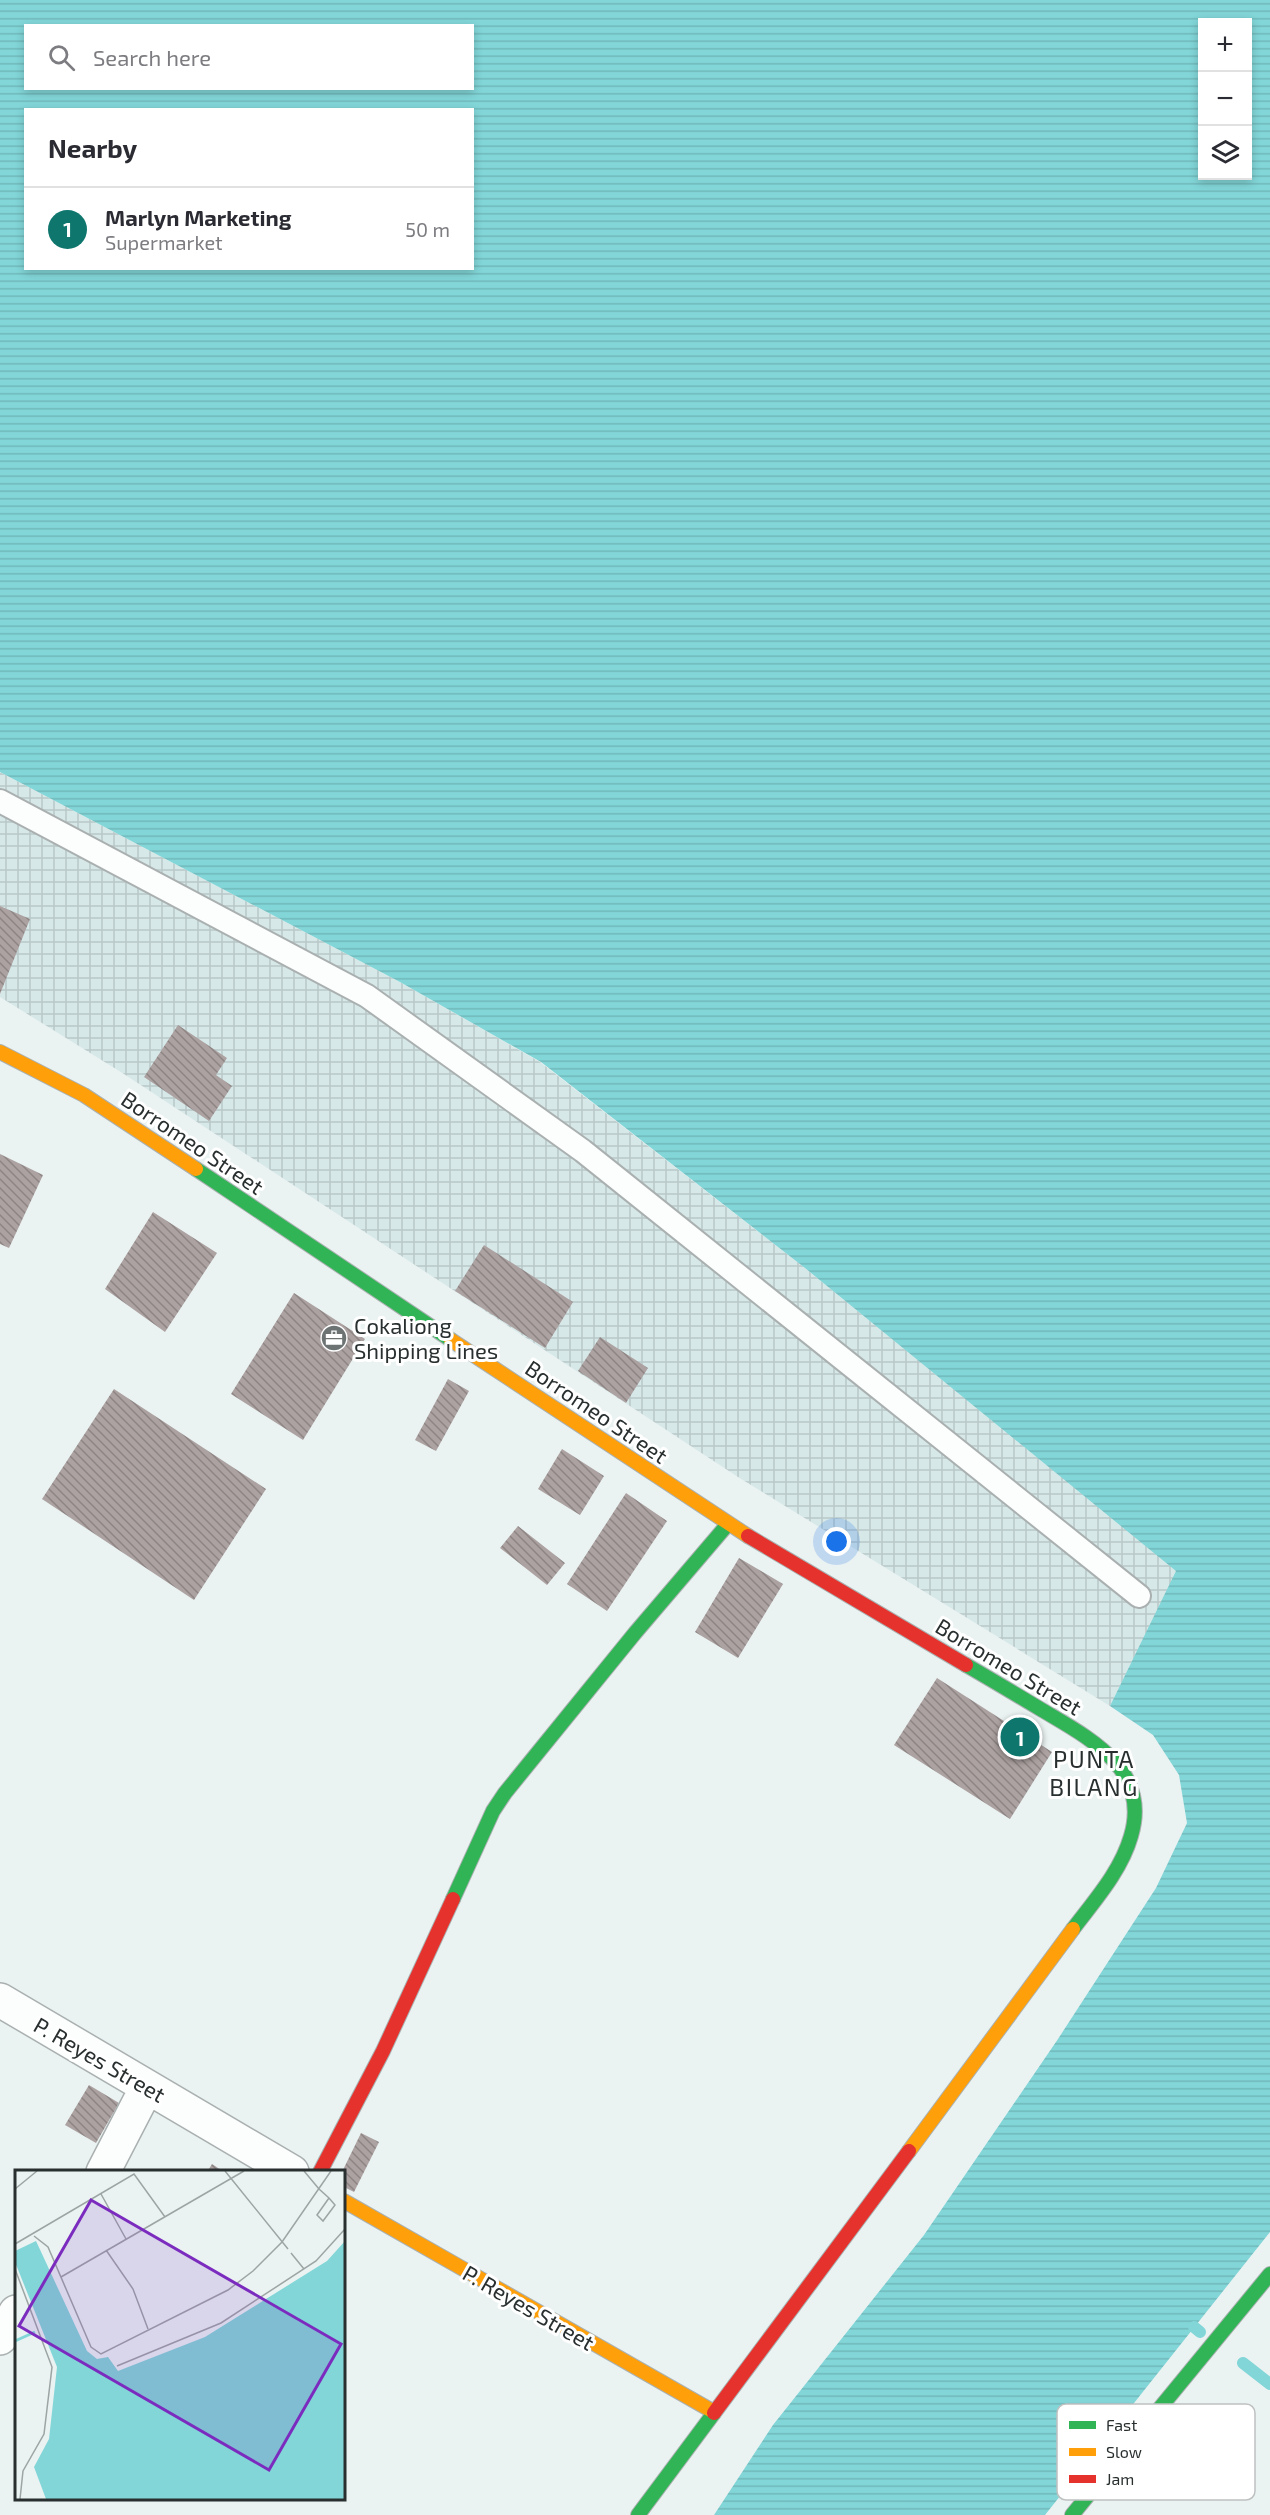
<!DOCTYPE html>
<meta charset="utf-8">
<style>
body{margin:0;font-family:"Exo 2",sans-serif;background:#f7f7f7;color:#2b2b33}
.controls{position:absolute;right:18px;top:18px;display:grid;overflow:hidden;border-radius:0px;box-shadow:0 3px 9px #0003}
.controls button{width:54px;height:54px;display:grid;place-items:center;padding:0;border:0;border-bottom:2px solid #e1e1e2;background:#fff;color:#2b2b33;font:30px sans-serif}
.you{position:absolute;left:837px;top:1542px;width:21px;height:21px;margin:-15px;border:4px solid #fff;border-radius:50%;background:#1a73e8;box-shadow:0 0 0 9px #1a73e833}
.badge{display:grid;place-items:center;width:39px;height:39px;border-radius:50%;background:#0f766e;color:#fff;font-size:20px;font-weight:700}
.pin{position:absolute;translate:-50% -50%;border:3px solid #fff;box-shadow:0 2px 6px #0006}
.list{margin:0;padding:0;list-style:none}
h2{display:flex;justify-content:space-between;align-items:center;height:78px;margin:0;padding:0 24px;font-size:26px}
h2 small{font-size:20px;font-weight:400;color:#7c7c81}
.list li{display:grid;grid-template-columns:39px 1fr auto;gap:18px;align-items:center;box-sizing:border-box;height:84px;padding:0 24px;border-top:2px solid #e1e1e2}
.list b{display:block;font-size:22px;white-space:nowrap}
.list p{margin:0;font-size:20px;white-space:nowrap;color:#7c7c81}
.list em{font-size:20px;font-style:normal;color:#7c7c81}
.icon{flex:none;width:33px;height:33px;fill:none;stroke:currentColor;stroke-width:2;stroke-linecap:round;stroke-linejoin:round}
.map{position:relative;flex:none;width:1270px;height:2515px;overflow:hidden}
.search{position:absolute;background:#fff;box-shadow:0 3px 9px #0003;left:24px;top:24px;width:450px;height:66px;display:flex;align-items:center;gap:15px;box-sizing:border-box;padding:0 21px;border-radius:0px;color:#7c7c81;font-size:22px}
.panel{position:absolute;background:#fff;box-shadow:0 3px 9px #0003;left:24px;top:108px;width:450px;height:162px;border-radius:0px}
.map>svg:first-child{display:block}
.industrial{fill:url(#industrial-grid)}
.water{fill:url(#water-rules);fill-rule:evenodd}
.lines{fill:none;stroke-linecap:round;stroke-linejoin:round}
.stream{stroke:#82d6d8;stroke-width:12}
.building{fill:url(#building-back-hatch)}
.lane-casing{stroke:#aab0b0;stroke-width:26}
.street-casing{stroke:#aab0b0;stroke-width:36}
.fast-casing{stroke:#aab0b0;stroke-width:16}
.slow-casing{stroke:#aab0b0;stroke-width:16}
.jam-casing{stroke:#aab0b0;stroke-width:16}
.lane{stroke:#fcfdfd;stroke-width:22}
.street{stroke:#fcfdfd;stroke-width:33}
.fast{stroke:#30b455;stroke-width:14}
.slow{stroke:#ff9f0a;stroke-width:14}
.jam{stroke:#e5322d;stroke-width:14}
.labels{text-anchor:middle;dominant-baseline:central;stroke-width:6;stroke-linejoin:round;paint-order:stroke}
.street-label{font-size:22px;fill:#292f2f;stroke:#fff}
.poi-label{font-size:22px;fill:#292f2f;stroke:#fff;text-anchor:start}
.neighbourhood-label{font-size:24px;letter-spacing:1.5px;fill:#292f2f;stroke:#fff}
.inset-river{fill:none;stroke:#82d6d8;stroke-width:3}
.inset-road{fill:none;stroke:#9da4a4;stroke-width:1.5}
.view{fill:#7b2cbf;fill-opacity:0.15;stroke:#7b2cbf;stroke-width:3}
.inset-edge{fill:none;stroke:#292f2f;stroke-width:3}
.key{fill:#fff;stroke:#bfc1c1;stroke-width:1.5}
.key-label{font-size:16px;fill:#292f2f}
</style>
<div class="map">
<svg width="1270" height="2515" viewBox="0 0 1270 2515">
<defs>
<pattern id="industrial-grid" width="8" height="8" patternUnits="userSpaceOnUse" patternTransform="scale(1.5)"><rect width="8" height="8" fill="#d7e8e8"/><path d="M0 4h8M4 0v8" fill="none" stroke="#b9c7c7"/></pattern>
<pattern id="water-rules" width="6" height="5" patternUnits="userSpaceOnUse" patternTransform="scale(1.5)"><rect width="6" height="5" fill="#82d6d8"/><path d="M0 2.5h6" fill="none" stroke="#70b8ba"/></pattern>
<pattern id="building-back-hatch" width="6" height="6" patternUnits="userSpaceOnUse" patternTransform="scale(1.5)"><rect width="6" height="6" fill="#ada2a2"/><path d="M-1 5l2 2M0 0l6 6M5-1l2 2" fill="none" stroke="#8d8484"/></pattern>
</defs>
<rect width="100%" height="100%" fill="#eaf2f2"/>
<path class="industrial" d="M0,772L400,982L540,1062L805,1268L1177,1571L1110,1706L738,1477L124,1074L0,997Z"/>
<path class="water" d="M0,0H1270V2232L1045,2515H714L773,2425L924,2235L1058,2039L1156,1888L1187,1823L1179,1775L1153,1735L1110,1706L1176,1571L805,1268L541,1062L400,982L0,772ZM1202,22H1248V176H1202ZM26,26H472V88H26ZM26,110H472V268H26Z"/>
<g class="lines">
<path class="stream" d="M1194,2327L1200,2332
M1243,2363L1270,2384"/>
</g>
<path class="building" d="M0,906L30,919L0,994Z
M178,1025L227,1058L216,1075L232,1086L209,1121L144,1077Z
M0,1154L43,1175L9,1248L0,1244Z
M153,1212L217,1253L165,1332L105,1289Z
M484,1245L573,1302L545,1348L455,1291Z
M294,1293L365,1339L303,1440L231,1394Z
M600,1337L648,1368L626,1403L578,1371Z
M448,1379L469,1391L436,1451L415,1440Z
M114,1389L266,1489L194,1600L42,1499Z
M562,1449L604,1476L580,1515L538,1489Z
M626,1493L667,1521L607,1611L567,1584Z
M518,1526L565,1563L547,1585L500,1548Z
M739,1558L783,1584L738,1658L695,1632Z
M937,1678L1052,1752L1010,1819L894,1745Z
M89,2085L119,2103L96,2143L65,2125Z
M361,2133L379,2142L354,2192L344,2187L342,2172Z
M212,2164L224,2172H207Z"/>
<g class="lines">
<defs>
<path id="lane" d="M0,801L367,996L583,1151L1139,1596"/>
<path id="street" d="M0,2000L292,2172
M103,2172L147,2087
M0,2338L16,2312"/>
<path id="fast" d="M196,1169L451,1340
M966,1665C992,1680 1017,1695 1042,1710C1089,1738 1151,1769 1131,1836C1121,1871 1095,1900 1073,1929
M453,1899L493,1811L505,1793L635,1633L728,1524
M638,2515L714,2413
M1072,2515L1270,2274"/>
<path id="slow" d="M0,1052L84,1095L196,1169
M451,1340L748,1536
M909,2151L1073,1929
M344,2201L714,2412"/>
<path id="jam" d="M748,1536L966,1665
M320,2172L383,2051L453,1899
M714,2413L909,2151"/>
</defs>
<use href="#lane" class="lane-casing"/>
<use href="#street" class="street-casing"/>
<use href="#fast" class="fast-casing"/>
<use href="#slow" class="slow-casing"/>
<use href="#jam" class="jam-casing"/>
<use href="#lane" class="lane"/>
<use href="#street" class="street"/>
<use href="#fast" class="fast"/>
<use href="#slow" class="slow"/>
<use href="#jam" class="jam"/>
</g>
<defs>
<symbol id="office-disc" viewBox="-11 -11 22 22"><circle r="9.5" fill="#6d7373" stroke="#fff"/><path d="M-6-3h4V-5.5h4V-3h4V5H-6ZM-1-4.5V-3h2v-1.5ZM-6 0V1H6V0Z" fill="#fff"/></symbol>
</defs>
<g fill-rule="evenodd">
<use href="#office-disc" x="319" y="1323" width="30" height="30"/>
</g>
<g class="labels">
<g class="street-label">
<text transform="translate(193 1142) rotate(34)">Borromeo Street</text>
<text transform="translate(597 1411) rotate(34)">Borromeo Street</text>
<text transform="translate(1009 1666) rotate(31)">Borromeo Street</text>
<text transform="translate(100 2059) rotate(30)">P. Reyes Street</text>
<text transform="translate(529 2307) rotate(30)">P. Reyes Street</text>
</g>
<g class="poi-label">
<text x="354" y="1325">Cokaliong<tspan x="354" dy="25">Shipping Lines</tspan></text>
</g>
<g class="neighbourhood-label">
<text x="1094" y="1758">PUNTA<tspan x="1094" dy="28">BILANG</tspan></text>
</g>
</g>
<g transform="translate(15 2170)">
<rect width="330" height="330" fill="#eaf2f2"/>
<path d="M21,71L72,181L82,189L93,187L103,201L190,167L312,91L330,71V329H31L19,297L34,269L42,197L0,92V81Z" fill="#82d6d8"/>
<path class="inset-river" d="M0,171L20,162"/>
<path class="inset-road" d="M210,1L273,79M289,1L304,19L314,28L320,35L308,51L302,45L314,28M0,19L22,1M86,24L111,69M19,66L33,77L76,177L86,184L213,120L238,101L267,72L316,1M0,74L119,4L150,47M91,80L118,119L133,159M276,83L289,99M0,99L37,197L29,264L8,301L5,329M46,107L229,1M102,196L206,153L301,91L330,59"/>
<path class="view" d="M76,30L326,174L254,300L4,156Z"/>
<rect width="330" height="330" class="inset-edge"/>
</g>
<rect x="1057" y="2404" width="198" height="96" rx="9" class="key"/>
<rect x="1069" y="2421" width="27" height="8" fill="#30b455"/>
<rect x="1069" y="2448" width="27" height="8" fill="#ff9f0a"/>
<rect x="1069" y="2475" width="27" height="8" fill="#e5322d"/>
<g class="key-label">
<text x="1106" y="2431">Fast</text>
<text x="1106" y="2458">Slow</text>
<text x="1106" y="2485">Jam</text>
</g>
</svg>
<div class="controls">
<button>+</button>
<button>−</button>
<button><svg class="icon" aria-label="layers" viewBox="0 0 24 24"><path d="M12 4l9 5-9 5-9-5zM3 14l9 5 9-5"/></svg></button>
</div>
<div class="you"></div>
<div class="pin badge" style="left:1020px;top:1737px">1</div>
<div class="search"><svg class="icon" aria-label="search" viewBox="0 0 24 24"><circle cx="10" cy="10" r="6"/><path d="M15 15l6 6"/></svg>Search here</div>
<section class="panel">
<h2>Nearby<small></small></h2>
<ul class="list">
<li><span class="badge">1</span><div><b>Marlyn Marketing</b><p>Supermarket</p></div><em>50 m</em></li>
</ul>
</section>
</div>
